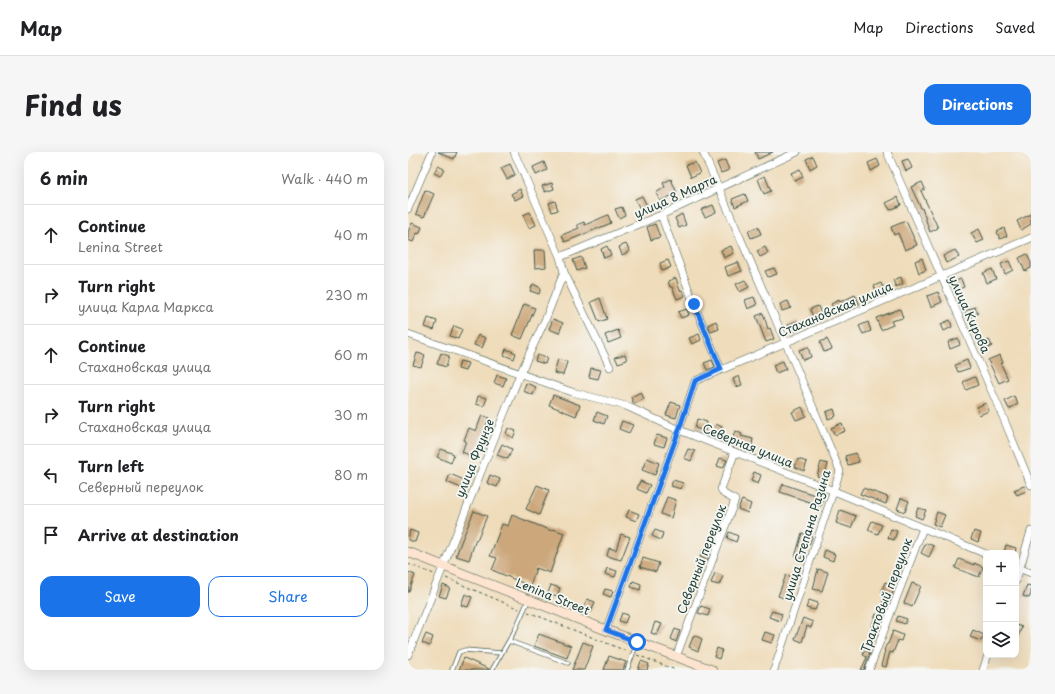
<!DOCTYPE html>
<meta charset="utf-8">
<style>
body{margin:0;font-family:"Playpen Sans",sans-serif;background:#f6f6f6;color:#202124}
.controls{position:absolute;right:12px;bottom:12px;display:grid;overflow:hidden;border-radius:8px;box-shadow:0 4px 16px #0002}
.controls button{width:36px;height:36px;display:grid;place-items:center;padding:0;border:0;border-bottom:1px solid #e0e0e0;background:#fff;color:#202124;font:20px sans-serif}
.stop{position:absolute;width:12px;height:12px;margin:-9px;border:3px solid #1a73e8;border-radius:50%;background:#fff}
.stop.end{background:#1a73e8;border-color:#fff;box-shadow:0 1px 4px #0008}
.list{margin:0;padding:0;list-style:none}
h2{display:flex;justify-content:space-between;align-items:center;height:52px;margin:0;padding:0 16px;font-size:17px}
h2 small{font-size:13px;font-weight:400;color:#757577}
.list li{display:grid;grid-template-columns:26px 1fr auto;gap:12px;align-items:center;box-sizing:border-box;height:60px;padding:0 16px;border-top:1px solid #e0e0e0}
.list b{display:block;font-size:15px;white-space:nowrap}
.list p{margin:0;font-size:13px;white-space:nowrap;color:#757577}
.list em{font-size:13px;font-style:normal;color:#757577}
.actions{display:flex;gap:8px;padding:12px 16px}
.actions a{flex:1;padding:9px 0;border:1px solid #1a73e8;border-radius:12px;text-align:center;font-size:14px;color:#1a73e8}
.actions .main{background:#1a73e8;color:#fff}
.icon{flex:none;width:22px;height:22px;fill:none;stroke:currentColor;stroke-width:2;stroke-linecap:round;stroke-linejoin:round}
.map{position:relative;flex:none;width:623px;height:518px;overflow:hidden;border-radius:12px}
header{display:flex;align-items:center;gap:24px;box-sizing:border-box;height:56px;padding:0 20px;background:#fff;border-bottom:1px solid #e0e0e0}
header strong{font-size:19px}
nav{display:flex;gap:22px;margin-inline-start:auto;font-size:14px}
.intro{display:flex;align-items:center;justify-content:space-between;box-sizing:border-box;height:96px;padding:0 24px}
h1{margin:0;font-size:28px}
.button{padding:10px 18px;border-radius:12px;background:#1a73e8;color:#fff;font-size:14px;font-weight:700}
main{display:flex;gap:24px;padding:0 24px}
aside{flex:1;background:#fff;border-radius:12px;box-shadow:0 4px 16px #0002}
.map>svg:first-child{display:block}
.building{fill:#cca77c}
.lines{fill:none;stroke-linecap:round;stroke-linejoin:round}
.lane-casing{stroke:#3e5548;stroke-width:5}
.street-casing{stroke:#3e5548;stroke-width:8}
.secondary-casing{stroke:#3e5548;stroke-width:10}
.path{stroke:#3e5548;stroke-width:1;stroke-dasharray:3 3;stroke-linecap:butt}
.lane{stroke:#fff;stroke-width:3.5}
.street{stroke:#fff;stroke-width:7}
.secondary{stroke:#fde4d0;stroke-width:9}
.route{stroke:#1a73e8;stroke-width:5}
.labels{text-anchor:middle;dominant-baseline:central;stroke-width:3.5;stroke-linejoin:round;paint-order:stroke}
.street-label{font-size:12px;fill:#1f3d34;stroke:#f6f6f2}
</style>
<header>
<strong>Map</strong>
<nav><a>Map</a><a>Directions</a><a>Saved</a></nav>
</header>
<div class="intro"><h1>Find us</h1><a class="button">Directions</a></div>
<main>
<aside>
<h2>6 min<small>Walk · 440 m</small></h2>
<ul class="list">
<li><svg class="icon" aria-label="ahead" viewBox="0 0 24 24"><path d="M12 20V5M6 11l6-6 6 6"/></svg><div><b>Continue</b><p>Lenina Street</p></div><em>40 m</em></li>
<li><svg class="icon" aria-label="right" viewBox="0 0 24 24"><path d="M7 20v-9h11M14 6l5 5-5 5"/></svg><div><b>Turn right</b><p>улица Карла Маркса</p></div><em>230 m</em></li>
<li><svg class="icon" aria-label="ahead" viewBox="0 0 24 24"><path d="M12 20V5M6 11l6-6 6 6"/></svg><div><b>Continue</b><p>Стахановская улица</p></div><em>60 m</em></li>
<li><svg class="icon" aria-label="right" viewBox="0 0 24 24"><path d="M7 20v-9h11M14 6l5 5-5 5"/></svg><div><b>Turn right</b><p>Стахановская улица</p></div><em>30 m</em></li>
<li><svg class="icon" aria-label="left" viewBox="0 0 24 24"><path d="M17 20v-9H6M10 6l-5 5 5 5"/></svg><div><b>Turn left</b><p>Северный переулок</p></div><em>80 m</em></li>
<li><svg class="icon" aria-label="arrive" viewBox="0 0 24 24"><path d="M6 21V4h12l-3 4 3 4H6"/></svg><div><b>Arrive at destination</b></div></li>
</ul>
<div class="actions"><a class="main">Save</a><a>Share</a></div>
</aside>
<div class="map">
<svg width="623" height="518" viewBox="0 0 623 518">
<rect width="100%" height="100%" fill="#f6f6f2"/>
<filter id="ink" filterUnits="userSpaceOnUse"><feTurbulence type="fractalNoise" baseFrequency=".025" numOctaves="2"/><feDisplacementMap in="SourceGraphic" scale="8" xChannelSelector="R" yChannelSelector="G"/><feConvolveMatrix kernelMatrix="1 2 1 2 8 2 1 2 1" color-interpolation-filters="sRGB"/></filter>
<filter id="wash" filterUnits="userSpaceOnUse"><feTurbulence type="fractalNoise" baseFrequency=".012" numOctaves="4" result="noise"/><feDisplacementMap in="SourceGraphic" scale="16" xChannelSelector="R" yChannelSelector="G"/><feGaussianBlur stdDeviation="0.9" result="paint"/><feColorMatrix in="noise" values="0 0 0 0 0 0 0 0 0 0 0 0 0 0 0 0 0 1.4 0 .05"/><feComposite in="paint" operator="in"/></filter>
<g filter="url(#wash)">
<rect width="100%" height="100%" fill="#efdcba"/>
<g id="blocks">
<path class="building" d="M30,0H49L46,7Z
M347,0H365L350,7Z
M405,4L409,13L402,17L398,7Z
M469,7L472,14L463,19L460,11Z
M500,7L504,16L498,19L494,9Z
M317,8L321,18L313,21L309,11Z
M136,10L139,18L128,23L125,15Z
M287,10L292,21L283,25L278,13Z
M102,12L107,23L99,27L93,16Z
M30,14L36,17L32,24L26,21Z
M392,17L395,25L387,29L383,21Z
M357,24L363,39L356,42L350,27Z
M263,27L269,41L252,49L248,41L257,35L255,31Z
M514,30L517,37L513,39L530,76L522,80L514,56H513L503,35Z
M144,31L146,37L137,40L134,34Z
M112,37L115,44L107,48L103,42Z
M17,38L26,42L16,65L8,62Z
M337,42L340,49L327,55L324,47Z
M234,44L239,54L232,57L227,47Z
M490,45L493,53L482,58L478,51Z
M147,49L150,58L144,60L141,51Z
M305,53L308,60L297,65L293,58Z
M214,55L217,63L211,66L207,57Z
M122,60L128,73L121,76L115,63Z
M274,62L278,73L271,76L267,66Z
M623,62V72L613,78L609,69Z
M200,63L203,71L157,90L154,83L171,76L169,73L176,70L177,73Z
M498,69L509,93L497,98L490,81L486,83L483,75Z
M4,71L14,75L11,82L9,81L5,90L0,88V80Z
M247,72L252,85L243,88L239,75Z
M350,75L353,82L343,86L340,79Z
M596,76L599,84L592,87L589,80Z
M571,77L576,88L569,91L563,81Z
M218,92L222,99L214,103L211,95Z
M199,94L203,103L196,106L193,97Z
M323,94L326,101L316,106L313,98Z
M357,95L360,101L352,105L349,99Z
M126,98H137L138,115L127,116Z
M547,98L551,105L538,111L535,104Z
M619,102L623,111V116L617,119L611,106Z
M173,105L177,116L169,119L165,108Z
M514,106L518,118L511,121L507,109Z
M260,108L263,115L254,119L252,111Z
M601,109L605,118L597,122L593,112Z
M330,110L334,119L320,124L317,115Z
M366,116L369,122L360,125L357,119Z
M584,117L588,127L579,131L575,121Z
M493,125L495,132L488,135L485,128Z
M268,126L272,139L274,138L277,144L269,147L264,135H262L260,129Z
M553,127L556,135L549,138L546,130Z
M337,128L341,135L332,140L328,132Z
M473,131L477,141L470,143L466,134Z
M125,132L133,136L131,142L122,139Z
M530,140L534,150L523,155L519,144Z
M447,143L451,152L443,156L442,153L427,160L423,152L431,148L432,150Z
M346,145L349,153L340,157L337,148Z
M192,146L199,167L191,170L183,150Z
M380,149L383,156L374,159L372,152Z
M116,152L127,156L114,187L104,183Z
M410,154L415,167L407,170L402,157Z
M567,155L570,162L560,166L557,159Z
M279,157L281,163L273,166L270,160Z
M492,157L495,166L483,169L485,173L473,178L468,166Z
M355,161L360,177L362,176L366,187L358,190L348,164Z
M20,166L29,169L26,178L17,175Z
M145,167L155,171L151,181L141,177Z
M542,168L544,175L536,179L533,172Z
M308,169L311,177L303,180L300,173Z
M389,169L392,177L383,181L380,173Z
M460,170L463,179L455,182L451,174Z
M46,174L54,177L50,187L42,184Z
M210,178L213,186L200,191L197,183Z
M291,182L293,188L284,192L281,186Z
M70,183L78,186L74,196L66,193Z
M550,186L552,193L542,197L540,190Z
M419,187L424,197L416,200L412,190Z
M581,188L584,194L576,198L573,192Z
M400,195L403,205L395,208L391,198Z
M98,197L108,201L106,207L96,203Z
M9,201L17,203L13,215L5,213Z
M33,201L41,204L38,215L29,212Z
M217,202L219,208L210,211L207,205Z
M129,203L139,206L137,212L127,209Z
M592,203L595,211L593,212L600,227L591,231L580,208Z
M150,207L159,210L155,223L146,221Z
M304,208L307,215L299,218L296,211Z
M559,208L562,216L550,220L547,213Z
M52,209L60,211L57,219L50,217Z
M375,209L378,217L368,221L365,213Z
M183,216L193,218L190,227L181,225Z
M89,223L98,226L95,234L86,231Z
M331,224L334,233L328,235L325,227Z
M567,225L570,233L558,238L555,230Z
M118,231L128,235L125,243L115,239Z
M233,240L236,247L226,252L223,245Z
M145,243L172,253L168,264L141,253Z
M70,244L79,246L76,254L68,252Z
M606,244L610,252L601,257L597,249Z
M263,250L272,253L268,266L258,263Z
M578,251L581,259L571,263L569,255Z
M394,255L398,264L388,268L384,260Z
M426,257L428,264L420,267L418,260Z
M189,260L199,264L196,272L186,268Z
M74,263L81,266L66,305L54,300L58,289L56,288L61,276L68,279Z
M289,267L299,270L297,279L287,276Z
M214,269L225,273L221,281L211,277Z
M434,271L437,279L427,283L423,276Z
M308,272L314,275L310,284L304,282Z
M100,276L108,279L105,286L98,282Z
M327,279L334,282L333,284L345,287L343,297L324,289Z
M249,283L259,286L256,295L246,292Z
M94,292L104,297L100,307L89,303Z
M33,297L46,302L43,311L29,305Z
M280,297L287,299L283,309L276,306Z
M448,301L451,310L440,313L437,304Z
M239,306L251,311L247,323L234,318Z
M312,306L319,308L315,316L309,314Z
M390,307L399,310L396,319L387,315Z
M413,310L420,312L416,326L409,324Z
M346,320L353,323L350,332L343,329Z
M42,322L56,328L53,336L39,330Z
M82,323L92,327L89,335L79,331Z
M265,328L275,331L273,337L263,334Z
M232,329L242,333L238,341L229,337Z
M375,332L415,346L413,354L372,340Z
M129,333L141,338L131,363L118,357Z
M616,334L618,339L609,343L606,338Z
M455,336L480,345L478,352L452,342Z
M259,345L268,348L263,366L253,362Z
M493,346L501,349L497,360L489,357Z
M334,348L343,352L340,361L330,357Z
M510,356L518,358L514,367L507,364Z
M221,358L231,362L228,369L218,365Z
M432,358L448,364L443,376L428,371Z
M66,359L79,364L69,388L68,387L61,408L48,404L53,390Z
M529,360L537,363L532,375L525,372Z
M104,363L144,379L145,377L156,381L142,421L128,416L122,434L84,418L89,406L82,404L94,372L100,374Z
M464,369L474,373L470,382L460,378Z
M483,377L489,379L486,388L480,386Z
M2,378L10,381L7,390L0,388Z
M247,378L255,381L253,388L244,384Z
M566,379L573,381L570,390L563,387Z
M321,380L330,384L328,390L319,386Z
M394,381L404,385L401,393L398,392L393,407L387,405Z
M213,382L222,385L213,408L199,404L201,396L208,398Z
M518,391L526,394L521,405L513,401Z
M598,393L608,396L607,401H596Z
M295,398L302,401L299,408L292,405Z
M417,398L427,402L425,409L415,405Z
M235,406L251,411L248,420L232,415Z
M551,407L566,413V411L575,415L571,425L547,416Z
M199,416L209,419L207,425L197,422Z
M410,417L420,420L414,439L405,437Z
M0,420L7,423L1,440H0Z
M307,421L315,424L311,433L303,431Z
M378,423L387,426L379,447L370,444Z
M225,429L233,432L232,438L223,435Z
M477,430L487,434L480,454L474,451L479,440L474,438Z
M504,431L513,434L504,455L496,451Z
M35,433L42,436L38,446L31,444Z
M143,433L152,436L149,444L140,441Z
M619,433L623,434V442L621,446L615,444Z
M197,437L205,439L203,445L195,442Z
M57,442L64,445L60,455L53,453Z
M179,447L187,450L183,460L176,457Z
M401,448L410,451L407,458L398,456Z
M293,454L302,457L300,464L290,461Z
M364,459L374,462L372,469L361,465Z
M214,461L220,463L217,471L211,469Z
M468,462L476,465L469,483L462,480Z
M490,464L499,467L497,472L488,469Z
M395,466L405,470L403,476L399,474L394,490L387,487Z
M247,470L254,472L249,483L243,481Z
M608,473L614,475L608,489Z
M267,477L272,479L268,490L263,487Z
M565,478L576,483L573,489L562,485Z
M485,479L495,483L493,489L490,488L485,501L482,500L478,515L473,514L477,498H476L479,492H480Z
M357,480L367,483L364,491L354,488Z
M18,482L25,485L22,494L14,491Z
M131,482L163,494L159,506L126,494Z
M286,483L294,487L290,499L281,495Z
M175,490L185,494L176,518H164Z
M309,496L314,498L311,507L306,505Z
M457,498L462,501L456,518H453L459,505L455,503Z
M201,504L218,510L215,518H196Z
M56,506L81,517V518H51Z
M233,509L241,512L239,518H230Z"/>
</g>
</g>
<g filter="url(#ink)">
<use href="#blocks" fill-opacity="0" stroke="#3e5548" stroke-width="1"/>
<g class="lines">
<defs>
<path id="lane" d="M101,489L160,511
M44,518L51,500L57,498L93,501
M84,518L107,478L120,449
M219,518L229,491"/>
<path id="street" d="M106,0L152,105L156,120L202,215
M295,0L377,189L432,319L366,518
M479,0L595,265L623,333
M0,57L24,0
M253,63L286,152L313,217
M152,105L253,63L389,0
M0,182L164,240L218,254L271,278L426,339L578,402
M608,415L623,421
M608,429L623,379
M198,478L271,278L287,229L623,86
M0,503L112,222L138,166L156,120
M268,505L327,348L316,342L313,337L327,300
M461,518L515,376
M575,518L580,503"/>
<path id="secondary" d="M0,400L198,478L304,518"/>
</defs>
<use href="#lane" class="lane-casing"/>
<use href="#street" class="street-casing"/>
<use href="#secondary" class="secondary-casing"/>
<path class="path" d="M0,412L26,422
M38,426L111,457
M120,460L221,500
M229,503L268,518"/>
<use href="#lane" class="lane"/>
<use href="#street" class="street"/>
<use href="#secondary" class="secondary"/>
</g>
</g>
<g class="lines" filter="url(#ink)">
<path class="route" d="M229,490L198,478L271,278L287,229L313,217L286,152"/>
</g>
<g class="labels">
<g class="street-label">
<text transform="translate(267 44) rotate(-24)">улица 8 Марта</text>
<text transform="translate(427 157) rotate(-23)">Стахановская улица</text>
<text transform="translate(562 162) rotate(66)">улица Кирова</text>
<text transform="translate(340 293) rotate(22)">Северная улица</text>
<text transform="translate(66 306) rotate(-68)">улица Фрунзе</text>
<text transform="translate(398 383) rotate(-73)">улица Степана Разина</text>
<text transform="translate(293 407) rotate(-69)">Северный переулок</text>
<text transform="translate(478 443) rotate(-69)">Трактовый переулок</text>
<text transform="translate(145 444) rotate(22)">Lenina Street</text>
</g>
</g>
</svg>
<div class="controls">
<button>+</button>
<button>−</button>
<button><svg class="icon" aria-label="layers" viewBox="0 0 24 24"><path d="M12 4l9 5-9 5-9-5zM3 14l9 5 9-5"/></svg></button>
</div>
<div class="stop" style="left:229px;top:490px"></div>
<div class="stop end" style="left:286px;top:152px"></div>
</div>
</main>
